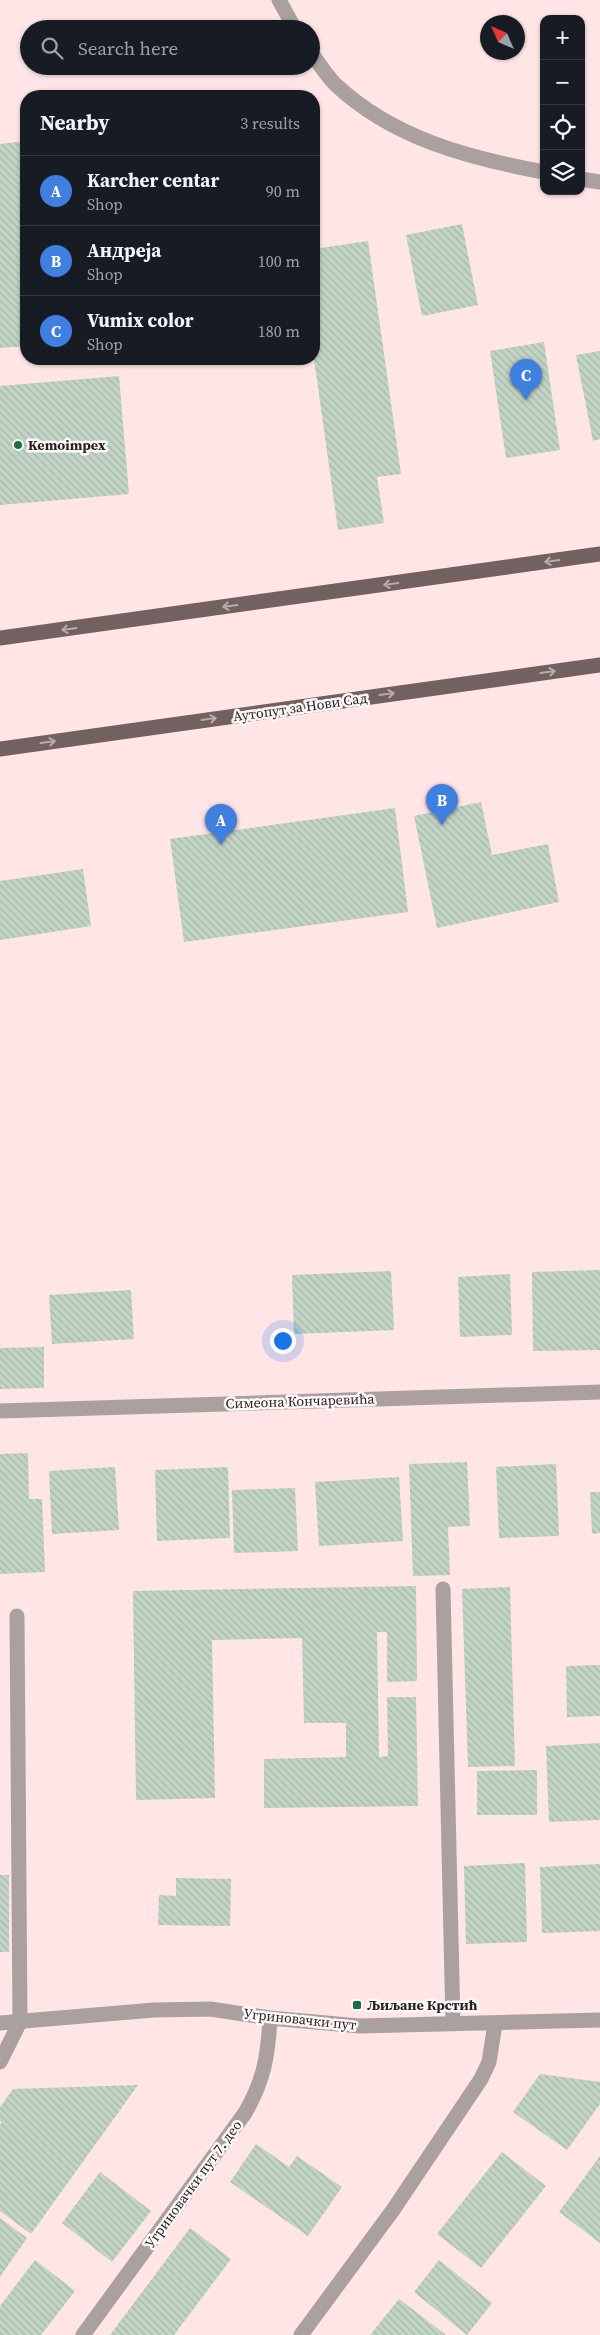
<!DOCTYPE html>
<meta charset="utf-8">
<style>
body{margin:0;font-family:"Source Serif 4",serif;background:#20242c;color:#f1f3f6}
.controls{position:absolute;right:15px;top:15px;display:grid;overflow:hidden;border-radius:10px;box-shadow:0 1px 4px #0004}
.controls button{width:45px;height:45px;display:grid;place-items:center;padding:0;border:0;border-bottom:1px solid #363941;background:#171b24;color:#f1f3f6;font:25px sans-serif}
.compass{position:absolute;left:480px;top:15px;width:45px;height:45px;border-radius:50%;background:#171b24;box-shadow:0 1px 4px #0004;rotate:315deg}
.you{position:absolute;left:282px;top:1340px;width:18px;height:18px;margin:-12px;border:4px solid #fff;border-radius:50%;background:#1a73e8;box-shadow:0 0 0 8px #1a73e833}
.badge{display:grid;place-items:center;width:32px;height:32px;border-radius:50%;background:#db2777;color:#fff;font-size:16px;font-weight:700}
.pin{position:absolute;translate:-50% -41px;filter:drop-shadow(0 1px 2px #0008)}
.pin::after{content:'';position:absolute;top:26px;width:18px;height:15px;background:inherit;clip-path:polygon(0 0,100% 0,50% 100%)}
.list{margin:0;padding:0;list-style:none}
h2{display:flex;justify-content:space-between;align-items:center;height:65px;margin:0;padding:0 20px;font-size:21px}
h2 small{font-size:16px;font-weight:400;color:#9ea1a6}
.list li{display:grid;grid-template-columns:32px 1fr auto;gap:15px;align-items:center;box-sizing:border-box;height:70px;padding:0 20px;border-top:1px solid #363941}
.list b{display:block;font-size:19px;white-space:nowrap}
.list p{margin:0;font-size:16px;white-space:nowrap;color:#9ea1a6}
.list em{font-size:16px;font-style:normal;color:#9ea1a6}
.icon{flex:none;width:28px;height:28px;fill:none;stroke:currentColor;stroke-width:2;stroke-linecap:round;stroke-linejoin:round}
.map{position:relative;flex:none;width:600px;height:2335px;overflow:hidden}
.search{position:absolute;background:#171b24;box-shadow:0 1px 4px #0004;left:20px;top:20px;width:300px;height:55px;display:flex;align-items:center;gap:12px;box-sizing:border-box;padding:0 18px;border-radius:28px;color:#9ea1a6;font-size:19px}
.panel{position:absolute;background:#171b24;box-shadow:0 1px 4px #0004;left:20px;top:90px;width:300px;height:275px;border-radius:20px}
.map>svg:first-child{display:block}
.building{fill:url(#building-back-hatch)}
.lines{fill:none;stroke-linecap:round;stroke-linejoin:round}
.minor{stroke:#aaa0a0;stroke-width:15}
.major{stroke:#736161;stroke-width:15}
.oneway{stroke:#b8acac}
.poi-dot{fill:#197043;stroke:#fdf8f8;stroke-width:2}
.labels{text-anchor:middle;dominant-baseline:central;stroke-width:5;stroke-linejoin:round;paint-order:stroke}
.poi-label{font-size:14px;font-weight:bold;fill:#292020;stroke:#fdf8f8;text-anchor:start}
.street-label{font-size:14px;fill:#292020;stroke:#fdf8f8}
</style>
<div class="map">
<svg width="600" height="2335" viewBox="0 0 600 2335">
<defs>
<pattern id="building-back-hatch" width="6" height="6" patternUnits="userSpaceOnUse" patternTransform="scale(1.25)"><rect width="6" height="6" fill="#c1d4c6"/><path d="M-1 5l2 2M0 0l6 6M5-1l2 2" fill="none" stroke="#a6b6aa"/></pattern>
</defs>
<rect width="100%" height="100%" fill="#ffe5e6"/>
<path class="building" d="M26,141V346L0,348V144Z
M462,224L478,305L422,316L406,235Z
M368,241L401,474L377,477L384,523L338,530L314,359V249Z
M544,342L560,450L506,458L490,351Z
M600,351V439L593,441L576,355Z
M119,376L129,494L0,505V386Z
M481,802L492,855L548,844L559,902L437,928L414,816Z
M395,808L408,912L184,942L170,839Z
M83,869L91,926L0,940V881Z
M600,1270V1350L533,1351L532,1272Z
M391,1271L394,1330L294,1334L292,1275Z
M510,1274L512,1335L460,1337L458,1277Z
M131,1290L134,1339L52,1344L49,1295Z
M44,1347V1388L0,1389V1348Z
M28,1453L29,1499H42L45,1572L0,1574V1454Z
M467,1462L470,1526L448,1527L450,1575L413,1576L409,1464Z
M556,1464L559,1536L499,1538L496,1467Z
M115,1467L119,1530L52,1534L49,1471Z
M228,1467L230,1538L157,1541L155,1470Z
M399,1477L403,1541L319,1546L315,1482Z
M295,1488L298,1551L234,1553L232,1490Z
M590,1492H600V1533L592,1534Z
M416,1586L417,1681L387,1682V1632H377L379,1757L388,1756L387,1697H416L418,1806L264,1808V1759L346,1757V1723H304L302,1638L212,1640L215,1798L136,1800L133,1591Z
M510,1587L515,1766L468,1767L462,1589Z
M600,1665V1716L567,1717L566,1666Z
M600,1743V1820L549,1822L546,1746Z
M537,1770V1815H477V1771Z
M525,1863L527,1942L466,1944L464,1866Z
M600,1864V1931L542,1933L540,1867Z
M0,1875H9V1952H0Z
M176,1878L231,1879L230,1926L158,1925L159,1895L176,1896Z
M540,2074L600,2082V2104L567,2150L513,2112Z
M138,2085L31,2234L0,2211V2125L2,2122L0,2121V2107L13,2089Z
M256,2144L289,2167L297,2156L342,2187L308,2236L230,2182Z
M502,2152L546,2186L481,2268L437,2234Z
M600,2156V2243L559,2212Z
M100,2172L151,2211L112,2262L62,2223Z
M0,2218L27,2238L0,2277Z
M190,2228L231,2259L174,2335H110Z
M35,2260L75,2291L41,2335H0V2306Z
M439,2260L492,2303L467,2335L414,2292Z
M399,2299L446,2335H370Z"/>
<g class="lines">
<path class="minor" d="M279,0L295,29
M311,53C319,63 326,75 335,84C392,138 468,158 544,172
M581,179L600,182
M0,1411L600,1392
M443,1589L453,2024
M0,2023L154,2010L210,2009L270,2018L360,2026L600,2020
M0,2062L20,2022L17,1616
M83,2335L245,2113C264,2080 268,2056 270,2018
M301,2335L393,2210L481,2079L489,2062L495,2024"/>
<path class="major" d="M0,638L600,554
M0,749L600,665"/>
</g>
<defs><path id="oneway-shaft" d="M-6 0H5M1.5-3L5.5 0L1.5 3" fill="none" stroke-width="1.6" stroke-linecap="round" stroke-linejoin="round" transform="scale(1.25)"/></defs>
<g class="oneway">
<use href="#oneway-shaft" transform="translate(552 561) rotate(172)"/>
<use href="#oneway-shaft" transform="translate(391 584) rotate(172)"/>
<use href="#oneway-shaft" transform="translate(230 606) rotate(172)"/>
<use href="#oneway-shaft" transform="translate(69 629) rotate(172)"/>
<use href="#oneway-shaft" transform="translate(548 672) rotate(-8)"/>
<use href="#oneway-shaft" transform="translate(387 694) rotate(-8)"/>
<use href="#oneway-shaft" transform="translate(209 719) rotate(-8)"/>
<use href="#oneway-shaft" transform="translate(48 742) rotate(-8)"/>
</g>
<g class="poi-dot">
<circle cx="18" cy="445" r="5"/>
<rect x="352" y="2000" width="10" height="10" rx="2.5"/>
</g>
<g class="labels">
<g class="poi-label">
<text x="28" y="445">Kemoimpex</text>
<text x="367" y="2005">Љиљане Крстић</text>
</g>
<g class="street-label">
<text transform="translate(300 707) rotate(-8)">Аутопут за Нови Сад</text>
<text transform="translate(300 1401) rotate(-2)">Симеона Кончаревића</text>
<text transform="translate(300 2019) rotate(6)">Угриновачки пут</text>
<text transform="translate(193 2184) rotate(-54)">Угриновачки пут 7. део</text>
</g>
</g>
</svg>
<div class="controls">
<button>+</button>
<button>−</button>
<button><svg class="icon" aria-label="locate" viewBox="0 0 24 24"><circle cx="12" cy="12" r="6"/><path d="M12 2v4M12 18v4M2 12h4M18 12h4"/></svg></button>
<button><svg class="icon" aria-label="layers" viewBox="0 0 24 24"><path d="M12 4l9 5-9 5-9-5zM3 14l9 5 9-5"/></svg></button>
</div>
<svg class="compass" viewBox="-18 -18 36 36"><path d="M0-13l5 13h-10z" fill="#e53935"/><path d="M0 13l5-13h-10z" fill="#9ea1a6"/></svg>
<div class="you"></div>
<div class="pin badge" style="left:221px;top:845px;background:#3f7fe0">A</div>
<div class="pin badge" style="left:442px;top:825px;background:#3f7fe0">B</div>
<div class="pin badge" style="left:526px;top:400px;background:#3f7fe0">C</div>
<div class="search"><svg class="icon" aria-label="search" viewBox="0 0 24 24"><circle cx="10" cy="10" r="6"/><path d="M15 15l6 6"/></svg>Search here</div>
<section class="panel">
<h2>Nearby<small>3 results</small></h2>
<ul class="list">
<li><span class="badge" style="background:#3f7fe0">A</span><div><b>Karcher centar</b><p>Shop</p></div><em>90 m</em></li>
<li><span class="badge" style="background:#3f7fe0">B</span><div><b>Андреја</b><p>Shop</p></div><em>100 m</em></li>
<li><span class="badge" style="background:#3f7fe0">C</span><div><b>Vumix color</b><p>Shop</p></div><em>180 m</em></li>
</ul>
</section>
</div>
